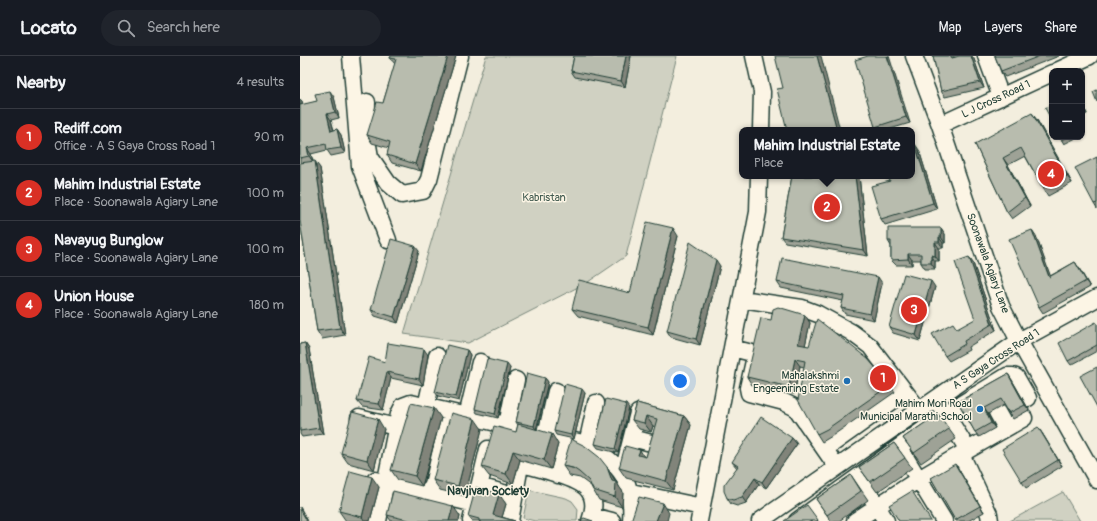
<!DOCTYPE html>
<meta charset="utf-8">
<style>
body{margin:0;font-family:Pangolin,sans-serif;background:#20242c;color:#f1f3f6}
.controls{position:absolute;right:12px;top:12px;display:grid;overflow:hidden;border-radius:8px;box-shadow:0 1px 3px #0004}
.controls button{width:36px;height:36px;display:grid;place-items:center;padding:0;border:0;border-bottom:1px solid #363941;background:#171b24;color:#f1f3f6;font:20px sans-serif}
.you{position:absolute;left:380px;top:325px;width:14px;height:14px;margin:-10px;border:3px solid #fff;border-radius:50%;background:#1a73e8;box-shadow:0 0 0 6px #1a73e833}
.badge{display:grid;place-items:center;width:26px;height:26px;border-radius:50%;background:#d93025;color:#fff;font-size:13px;font-weight:700}
.pin{position:absolute;translate:-50% -50%;border:2px solid #fff;box-shadow:0 1px 4px #0006}
.popup{position:absolute;left:439px;top:71px;width:176px;height:52px;box-sizing:border-box;display:grid;place-content:center;border-radius:8px;background:#171b24;filter:drop-shadow(0 1px 3px #0005);font-size:13px;white-space:nowrap;color:#9ea1a6}
.popup b{font-size:15px;color:#f1f3f6}
.popup::after{content:'';position:absolute;left:50%;top:100%;margin-left:-8px;border:8px solid transparent;border-top-color:#171b24}
.list{margin:0;padding:0;list-style:none}
h2{display:flex;justify-content:space-between;align-items:center;height:52px;margin:0;padding:0 16px;font-size:17px}
h2 small{font-size:13px;font-weight:400;color:#9ea1a6}
.list li{display:grid;grid-template-columns:26px 1fr auto;gap:12px;align-items:center;box-sizing:border-box;height:56px;padding:0 16px;border-top:1px solid #363941}
.list b{display:block;font-size:15px;white-space:nowrap}
.list p{margin:0;font-size:13px;white-space:nowrap;color:#9ea1a6}
.list em{font-size:13px;font-style:normal;color:#9ea1a6}
.icon{flex:none;width:22px;height:22px;fill:none;stroke:currentColor;stroke-width:2;stroke-linecap:round;stroke-linejoin:round}
.map{position:relative;flex:none;width:797px;height:465px;overflow:hidden}
header{display:flex;align-items:center;gap:24px;box-sizing:border-box;height:56px;padding:0 20px;background:#171b24;border-bottom:1px solid #363941}
header strong{font-size:19px}
nav{display:flex;gap:22px;margin-inline-start:auto;font-size:14px}
.search{width:280px;height:36px;background:#20242c;display:flex;align-items:center;gap:10px;box-sizing:border-box;padding:0 14px;border-radius:22px;color:#9ea1a6;font-size:15px}
main{display:flex}
aside{flex:1;background:#171b24}
.map>svg:first-child{display:block}
.green{fill:#d0d1c2;stroke:#78877b}
.lines{fill:none;stroke-linecap:round;stroke-linejoin:round}
.minor-casing{stroke:#1f3d34;stroke-width:19}
.minor{stroke:#fcf5e5;stroke-width:16}
.wall{fill:#9ea296;stroke:#1f3d34}
.shaded-wall{fill:#81847a;stroke:#1f3d34}
.building{fill:#b8bcae;stroke:#1f3d34}
.poi-dot{fill:#1f6fb2;stroke:#fcf5e5;stroke-width:1.5}
.labels{text-anchor:middle;dominant-baseline:central;stroke-width:3;stroke-linejoin:round;paint-order:stroke}
.street-label{font-size:11px;fill:#1f3d34;stroke:#fcf5e5}
.park-label{font-size:11px;fill:#425b50;stroke:#fcf5e5}
.poi-label{font-size:11px;fill:#1f3d34;stroke:#fcf5e5;text-anchor:end}
.neighbourhood-label{font-size:12px;font-weight:bold;fill:#1f3d34;stroke:#fcf5e5}
</style>
<header>
<strong>Locato</strong>
<div class="search"><svg class="icon" aria-label="search" viewBox="0 0 24 24"><circle cx="10" cy="10" r="6"/><path d="M15 15l6 6"/></svg>Search here</div>
<nav><a>Map</a><a>Layers</a><a>Share</a></nav>
</header>
<main>
<aside>
<h2>Nearby<small>4 results</small></h2>
<ul class="list">
<li><span class="badge">1</span><div><b>Rediff.com</b><p>Office · A S Gaya Cross Road 1</p></div><em>90 m</em></li>
<li><span class="badge">2</span><div><b>Mahim Industrial Estate</b><p>Place · Soonawala Agiary Lane</p></div><em>100 m</em></li>
<li><span class="badge">3</span><div><b>Navayug Bunglow</b><p>Place · Soonawala Agiary Lane</p></div><em>100 m</em></li>
<li><span class="badge">4</span><div><b>Union House</b><p>Place · Soonawala Agiary Lane</p></div><em>180 m</em></li>
</ul>
</aside>
<div class="map">
<svg width="797" height="465" viewBox="0 0 797 465">
<rect width="100%" height="100%" fill="#f3eede"/>
<filter id="ink" filterUnits="userSpaceOnUse"><feTurbulence type="fractalNoise" baseFrequency=".025" numOctaves="2"/><feDisplacementMap in="SourceGraphic" scale="8" xChannelSelector="R" yChannelSelector="G"/><feConvolveMatrix kernelMatrix="1 2 1 2 8 2 1 2 1" color-interpolation-filters="sRGB"/></filter>
<g filter="url(#ink)">
<path class="green" d="M186,0H377L326,200L288,226L168,287L104,278Z
M229,434L266,442L272,445L278,453L277,465H235L223,462Z
M763,436L780,465H710Z"/>
<g class="lines">
<defs>
<path id="minor" d="M51,0L60,110L88,184
M454,0L462,36L461,74
M614,0L640,69L701,250L719,285L797,424
M686,0L701,41
M757,15L790,0
M67,46L66,78L70,101L88,127L102,139L123,135L129,123L160,0
M640,69L752,17
M442,243L502,252L518,258L551,276L570,290L619,354
M432,292L456,298
M454,305L448,332L449,337L484,346L496,352L537,411
M126,351L137,300
M697,356L706,372
M167,360L180,306
M59,362L96,371
M207,369L216,324
M246,379L256,335
M332,382L355,388
M287,388L296,347
M599,391L644,465
M525,393L605,336
M668,394L724,362
M661,398L689,458L690,465
M324,412L338,357
M258,419L266,383
M559,421L586,465
M75,424L175,448
M179,430L214,440
M331,436L402,451
M131,437L150,356
M518,450L528,465
M292,460L312,465
M78,465L99,358L103,350L111,347L287,388C321,409 334,424 331,465
M171,465L188,393
M210,465L219,415L221,411L224,409C233,410 243,414 251,416C277,424 303,431 290,465
M399,465L458,156L459,120
M460,465L719,285L797,242
M497,465L645,358L707,320H713L716,321L728,342
M555,465L619,423L668,394L640,349"/>
</defs>
<use href="#minor" class="minor-casing"/>
<use href="#minor" class="minor"/>
</g>
<path class="wall" d="M91,0H156L121,115L92,107L87,99L89,92L72,87L67,79L83,47L95,8L90,2Z
M274,0H331L325,31L275,21L271,15Z
M568,0L610,67L587,74H578L575,71Z
M633,0H654V1L659,0H672L674,3L684,32L645,41L641,35Z
M695,0H759L705,21L701,15Z
M34,41L39,62L31,64L34,74L37,73L41,79L45,97L31,100L27,94L11,98L13,105L20,112L45,279L22,283L17,275L0,165V43L2,45L3,49Z
M782,47L787,58L782,60Z
M737,64L772,127L748,140L743,132L725,100L708,109L730,150L712,163L707,156L675,88Z
M760,81H778L764,88Z
M619,94L637,153L585,169L581,163L590,125Z
M797,101V153L794,148Z
M492,120H559L568,200L485,186L481,181Z
M641,172L645,178V187H643V192H639V205H635V213H625L621,207V204H612V209H596L591,204V190L588,185Z
M732,174L736,180L750,220L775,206L790,231L743,257L739,251Z
M378,180L353,279L278,260L272,253L330,237Z
M119,195L98,267L75,260L71,254Z
M673,207L696,274L668,291L669,294L649,305L645,300L675,263Z
M420,210L400,289L371,281L367,275Z
M477,226L582,227L574,264L545,258L541,252L543,245L481,232Z
M635,231L620,285L593,277L589,271Z
M505,259L510,267L505,289L590,329L595,336L532,380L522,386L517,378L504,311L500,310L494,338L452,329L447,321L471,264Z
M797,267V295L771,309L768,305Z
M5,287L9,293L23,378L2,381L0,378V288Z
M167,294L170,299L159,345L138,340L135,336Z
M128,299L123,329L91,322L83,354L62,351L57,345L85,306Z
M210,312L198,362L177,357L175,353Z
M708,318L712,324L729,354L713,363L704,349L688,358L695,372L679,381L675,376L658,346Z
M245,322L248,326L237,374L258,388L251,413L220,404L213,428L189,420L182,411L216,376L218,369L216,366Z
M285,337L274,383L256,379L254,375Z
M337,347L384,360L391,369L373,434L326,422L319,412L344,401H346L355,371L353,370L351,376L339,373L332,364Z
M329,352L318,397L298,392L295,388Z
M638,358L656,383L621,407L603,382Z
M141,362L122,430L98,424L91,414Z
M84,373L74,414L48,407L41,397Z
M182,373L165,440L140,434L133,424Z
M742,377L762,410L726,432L722,426Z
M492,382L497,388L466,432L459,428L446,447L437,450L431,448L427,442L437,412L432,406Z
M594,387L612,412L577,436L559,411Z
M263,410L313,421L315,426L323,436L322,451L299,444L293,434L291,430L280,422L270,420Z
M659,414L684,456L668,465H656L631,422Z
M551,419L568,444L539,465H531L516,443Z
M79,431L70,465H46L39,455Z
M206,448L202,461L215,465H172L168,460Z
M87,459L160,460L159,465H91Z"/>
<path class="shaded-wall" d="M148,0H156L121,115L115,108Z
M326,0H331L325,31L321,25Z
M517,0H521L540,74H537Z
M587,0H589L610,67L606,61Z
M671,0H672L674,3L684,32L680,26Z
M30,35L34,41L39,62L35,56Z
M0,43L2,45L4,55L0,49Z
M782,47L787,58L784,54L782,50Z
M732,57L737,64L772,127L767,120Z
M27,58L31,64L35,80L31,75Z
M37,73L41,79L45,97L41,92Z
M615,88L619,94L637,153L633,147Z
M7,92L11,98L13,106L9,100Z
M703,102L708,109L730,150L725,142Z
M15,105L20,112L45,279L40,272Z
M555,120H559L568,200L564,194Z
M373,172L378,180L353,279L348,271Z
M641,172L645,178V187L641,181Z
M732,174L736,180L753,227L749,221Z
M639,181L643,187V192L639,186Z
M635,186L639,192V205L635,200Z
M115,190L119,195L98,267L94,261Z
M608,198L612,204V209L608,203Z
M631,199L635,205V213L631,207Z
M669,201L673,207L696,274L692,268Z
M416,204L420,210L400,289L396,283Z
M775,206L779,212L790,231L786,225Z
M578,221L582,227L574,264L570,258Z
M631,225L635,231L620,285L616,279Z
M505,259L510,267L504,295L498,288Z
M5,287L9,293L23,378L19,372Z
M124,293L128,299L123,329L119,323Z
M167,294L170,299L159,345L156,341Z
M495,303L500,310L494,338L489,331Z
M207,308L210,312L198,362L195,358Z
M87,316L91,322L83,354L79,348Z
M708,318L712,324L729,354L725,349Z
M245,322L248,326L236,374L234,370Z
M282,333L285,337L274,383L271,379Z
M326,348L329,352L318,397L315,393Z
M134,352L141,362L122,430L115,420Z
M684,352L688,358L695,372L691,367Z
M346,360L353,370L351,376L344,367Z
M384,360L391,369L373,434L366,425Z
M78,363L84,373L74,414L67,404Z
M175,363L182,373L165,440L158,430Z
M738,371L742,377L762,410L758,404Z
M252,378L258,388L251,413L244,404Z
M492,382L497,388L466,432L462,426Z
M340,394L346,404L338,399Z
M213,395L220,404L213,428L206,418Z
M655,408L659,414L684,456L680,450Z
M307,411L313,421L316,427V426L323,436L322,451L315,441L312,425Z
M72,421L79,431L70,465H65L62,461Z
M455,422L459,428L446,447L442,441Z
M199,438L206,448L201,465L193,459Z
M363,447L369,457L367,465H356Z
M153,450L160,460L159,465H149Z
M0,451L8,465H7L0,453Z"/>
<path class="building" d="M91,0H148L115,108L87,99L90,86L67,79L77,46L83,47L96,3L90,2Z
M274,0H326L321,25L271,15Z
M475,0H517L537,74H487L477,33L483,32Z
M568,0H587L606,61L575,71L555,4Z
M633,0H651L652,2L659,0H671L680,26L641,35Z
M695,0H740L701,15Z
M797,34V46L793,36Z
M30,35L35,56L27,58L31,75L37,73L41,92L27,94L26,88L7,92L9,100L0,102V48V49L17,45L15,38Z
M752,48V65L745,52Z
M732,57L767,120L743,132L721,92L703,102L725,142L707,156L675,88Z
M760,81H767L761,84Z
M615,88L633,147L581,163L571,130L590,125L588,120H612V89Z
M797,101V147L794,148L775,112Z
M15,105L40,272L17,275L0,165V107Z
M492,120H555L564,194L481,181Z
M347,166L373,172L348,271L272,253L279,224L330,237Z
M588,172H641V181H639V186H635V200L631,199V207H621V198H608V203L591,204V185H588Z
M732,174L749,221L775,206L786,225L739,251L709,183Z
M91,183L115,190L94,261L71,254Z
M390,186L416,204L396,283L367,275Z
M669,201L692,268L664,285L665,288L645,300L632,278L653,267L657,273L675,263L655,206Z
M482,202L578,221L570,258L541,252L544,240L477,226Z
M604,218L631,225L616,279L589,271Z
M478,251L505,259L498,288L509,290L517,263L568,303L590,329L527,373L517,378L498,344L505,305L495,303L489,331L447,321L461,262L471,264L473,253Z
M796,266L797,268V289L768,305L759,287Z
M5,287L19,372L0,375V288Z
M88,287L124,293L119,323L87,316L79,348L57,345L69,301L85,306Z
M147,289L167,294L156,341L135,336Z
M187,303L207,308L195,358L175,353Z
M797,311V351L780,320Z
M227,317L245,322L234,370L216,366Z
M708,318L725,349L709,357L701,343L684,352L691,367L675,376L658,346Z
M265,328L282,333L271,379L254,375Z
M306,343L326,348L315,393L295,388Z
M111,347L134,352L115,420L91,414Z
M337,347L384,360L366,425L319,412L325,390L340,394L338,399L346,401L357,363L346,360L344,367L332,364Z
M52,356L78,363L67,404L41,397Z
M151,357L175,363L158,430L133,424Z
M638,358L649,373L614,397L603,382Z
M461,361L492,382L462,426L455,422L442,441L433,444L427,442L424,435V429L438,410L432,406Z
M218,368L252,378L244,404L213,395L206,418L182,411L194,370L216,376Z
M738,371L758,404L722,426L702,393Z
M271,383L285,390L299,401L307,411L312,425L316,426L315,441L293,434L289,425L279,416L273,412L263,410Z
M594,387L605,402L570,426L559,411Z
M655,408L680,450L655,464L631,422Z
M50,415L72,421L62,461L39,455Z
M551,419L561,435L527,459L516,443Z
M176,431L199,438L193,459L215,465H179V463L168,460Z
M93,435L153,450L149,465H112L87,459Z
M612,435L631,465H599L589,449Z
M339,441L363,447L356,465H331Z
M507,449L518,464L517,465H484Z
M0,453L7,465H0Z
M284,462L293,465H279Z"/>
</g>
<g class="poi-dot">
<circle cx="547" cy="325" r="4"/>
<circle cx="680" cy="353" r="4"/>
</g>
<g class="labels">
<g class="street-label">
<text transform="translate(696 43) rotate(-25)">L J Cross Road 1</text>
<text transform="translate(688 207) rotate(70)">Soonawala Agiary Lane</text>
<text transform="translate(696 303) rotate(-33)">A S Gaya Cross Road 1</text>
</g>
<g class="park-label">
<text x="244" y="141">Kabristan</text>
</g>
<g class="poi-label">
<text x="539" y="319">Mahalakshmi<tspan x="539" dy="13">Engeeniring Estate</tspan></text>
<text x="672" y="347">Mahim Mori Road<tspan x="672" dy="13">Municipal Marathi School</tspan></text>
</g>
<g class="neighbourhood-label">
<text x="188" y="435">Navjivan Society</text>
</g>
</g>
</svg>
<div class="controls">
<button>+</button>
<button>−</button>
</div>
<div class="you"></div>
<div class="pin badge" style="left:583px;top:322px">1</div>
<div class="pin badge" style="left:527px;top:151px">2</div>
<div class="popup"><b>Mahim Industrial Estate</b>Place</div>
<div class="pin badge" style="left:614px;top:254px">3</div>
<div class="pin badge" style="left:751px;top:118px">4</div>
</div>
</main>
